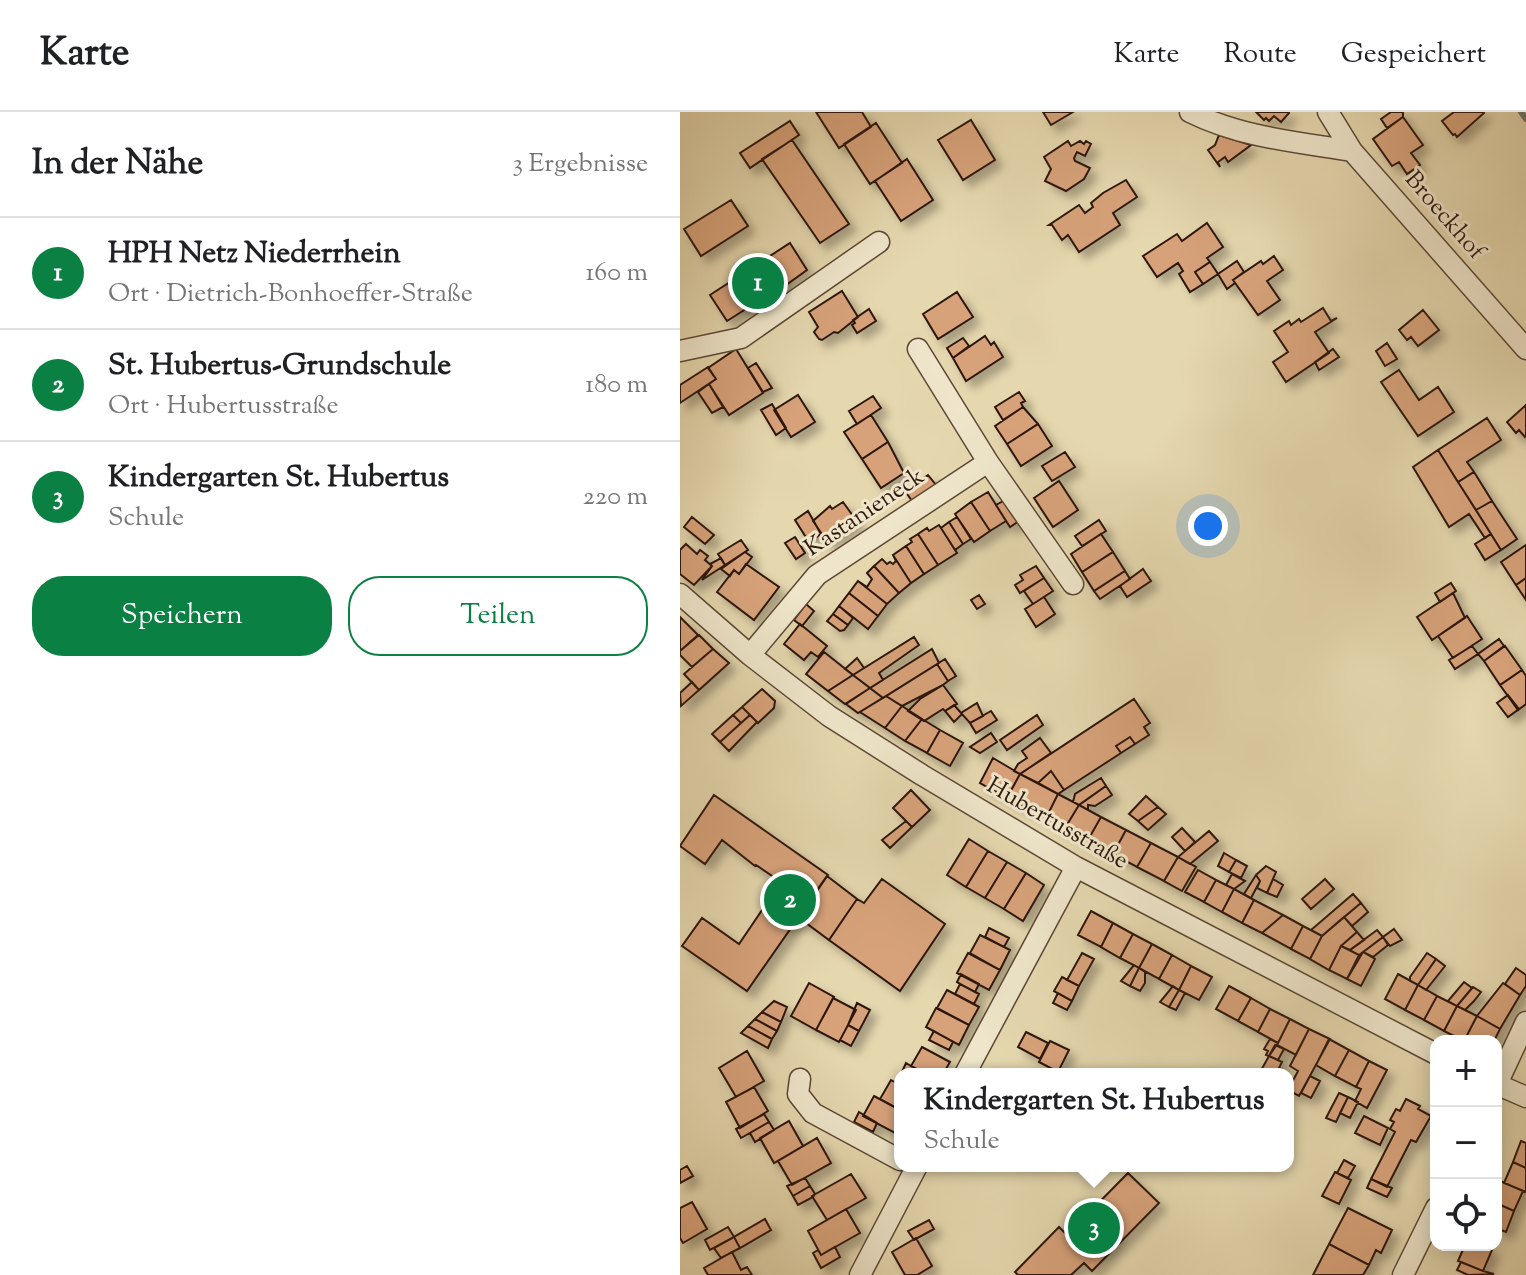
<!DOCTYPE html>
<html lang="de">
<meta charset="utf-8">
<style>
body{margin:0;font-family:"Sorts Mill Goudy",serif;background:#f2f2f2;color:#202124}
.controls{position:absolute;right:24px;bottom:24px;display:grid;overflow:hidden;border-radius:16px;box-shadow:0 4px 20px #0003}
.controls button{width:72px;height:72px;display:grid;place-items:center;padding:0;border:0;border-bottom:2px solid #e0e0e0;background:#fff;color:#202124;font:40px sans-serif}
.you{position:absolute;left:528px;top:414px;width:28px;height:28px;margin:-20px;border:6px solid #fff;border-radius:50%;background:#1a73e8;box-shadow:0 0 0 12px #1a73e833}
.badge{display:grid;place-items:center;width:52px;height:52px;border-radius:50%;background:#0b8043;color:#fff;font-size:26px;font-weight:700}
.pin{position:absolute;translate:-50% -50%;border:4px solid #fff;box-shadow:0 2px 8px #0006}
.popup{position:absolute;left:214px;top:956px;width:400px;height:104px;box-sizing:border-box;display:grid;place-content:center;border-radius:16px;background:#fff;filter:drop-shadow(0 2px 6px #0005);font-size:26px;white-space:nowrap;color:#757577}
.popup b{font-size:30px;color:#202124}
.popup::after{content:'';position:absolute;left:50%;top:100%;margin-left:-16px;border:16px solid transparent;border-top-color:#fff}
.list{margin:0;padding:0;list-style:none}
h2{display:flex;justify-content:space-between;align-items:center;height:104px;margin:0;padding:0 32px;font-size:34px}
h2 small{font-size:26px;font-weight:400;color:#757577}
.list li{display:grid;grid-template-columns:52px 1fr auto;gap:24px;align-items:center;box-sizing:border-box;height:112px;padding:0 32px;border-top:2px solid #e0e0e0}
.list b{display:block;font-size:30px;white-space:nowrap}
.list p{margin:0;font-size:26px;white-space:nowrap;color:#757577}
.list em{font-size:26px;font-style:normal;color:#757577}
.actions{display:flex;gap:16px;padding:24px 32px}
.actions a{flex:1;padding:18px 0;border:2px solid #0b8043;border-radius:32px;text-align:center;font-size:28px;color:#0b8043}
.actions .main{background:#0b8043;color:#fff}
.icon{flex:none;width:44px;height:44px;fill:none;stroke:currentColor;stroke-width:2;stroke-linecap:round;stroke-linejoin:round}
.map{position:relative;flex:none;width:846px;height:1163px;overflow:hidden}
header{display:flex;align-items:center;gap:48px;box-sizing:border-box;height:112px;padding:0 40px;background:#fff;border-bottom:2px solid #e0e0e0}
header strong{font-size:38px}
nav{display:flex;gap:44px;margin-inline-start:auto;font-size:28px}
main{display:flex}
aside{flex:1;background:#fff}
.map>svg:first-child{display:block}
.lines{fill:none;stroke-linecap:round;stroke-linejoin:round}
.stream{stroke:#6c786f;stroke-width:6}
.building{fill:#d7a27a;stroke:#2e190d;stroke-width:2;filter:url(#shadow)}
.street-casing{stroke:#5c4835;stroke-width:23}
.street{stroke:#eee5ca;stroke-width:20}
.labels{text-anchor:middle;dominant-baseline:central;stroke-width:6;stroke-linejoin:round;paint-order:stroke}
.street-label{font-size:24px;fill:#2e190d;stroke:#eee5ca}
</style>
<header>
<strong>Karte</strong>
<nav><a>Karte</a><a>Route</a><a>Gespeichert</a></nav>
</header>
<main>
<aside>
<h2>In der Nähe<small>3 Ergebnisse</small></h2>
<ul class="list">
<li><span class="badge">1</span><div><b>HPH Netz Niederrhein</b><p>Ort · Dietrich-Bonhoeffer-Straße</p></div><em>160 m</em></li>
<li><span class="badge">2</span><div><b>St. Hubertus-Grundschule</b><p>Ort · Hubertusstraße</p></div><em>180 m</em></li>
<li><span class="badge">3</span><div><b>Kindergarten St. Hubertus</b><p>Schule</p></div><em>220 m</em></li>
</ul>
<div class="actions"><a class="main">Speichern</a><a>Teilen</a></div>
</aside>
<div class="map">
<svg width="846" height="1163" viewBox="0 0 846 1163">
<defs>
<filter id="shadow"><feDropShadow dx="7" dy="7" stdDeviation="4" flood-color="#0004"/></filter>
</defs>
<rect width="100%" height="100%" fill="#e5d7ae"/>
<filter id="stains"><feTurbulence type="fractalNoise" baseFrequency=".0025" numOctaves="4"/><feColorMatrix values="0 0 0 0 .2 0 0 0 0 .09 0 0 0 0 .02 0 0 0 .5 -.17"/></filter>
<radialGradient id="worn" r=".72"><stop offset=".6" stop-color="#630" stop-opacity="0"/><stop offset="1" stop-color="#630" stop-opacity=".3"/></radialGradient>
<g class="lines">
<path class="stream" d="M841,0L846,7"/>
</g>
<path class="building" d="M136,0H182L191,15L159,36Z
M363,0H393L371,13Z
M576,0H608L609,1L601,10L594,4L589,9L586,6L584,8Z
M711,0H723V5L707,16L701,7Z
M774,0H803L804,1L777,25L775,22L773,23L762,9Z
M723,5L743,33L731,41L740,53L727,62L719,50L712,54L693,27Z
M291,8L315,48L283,68L258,28Z
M110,9L119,23L70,56L60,41Z
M196,11L222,51L190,72L164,32Z
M539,23L571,33L548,50L545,45L538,50L540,55L528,38L535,33Z
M112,28L169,112L140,131L82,47Z
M388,29L391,34L400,29L404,32L406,29L411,32L405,44L397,40L394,46L395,49L410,56L404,67L386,79L365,69L371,57L364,45Z
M227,47L253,88L221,109L195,69Z
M446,68L457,85L433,101L440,113L399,140L388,123L382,128L372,113H369L399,93L405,101L413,95L411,91L423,81Z
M51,88L68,114L21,144L4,117Z
M527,111L543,135L527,146L530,150L515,160L523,172L510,180L499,162L503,159L498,151L477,165L463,144L497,122L502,129Z
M110,131L127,158L71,198L69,195L47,209L30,183Z
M594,144L603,158L587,169L600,188L578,203L553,168L581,149L583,152Z
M557,149L564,160L553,168L555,171L547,177L538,162Z
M530,150L538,162L523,172L515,160Z
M162,179L178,205L158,221L154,220L142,228L139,227L134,220L138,215L129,200Z
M277,180L293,205L258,227L243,202Z
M643,196L651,209L657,206L635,220L649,241L606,270L593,250L608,240L594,219L609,209L611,213L619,207L621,210Z
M189,197L196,209L177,221L172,213L175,211L173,208Z
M743,198L759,218L738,234L731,225L727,228L719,218Z
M305,224L311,233L314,230L323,245L286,269L273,246Z
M283,226L289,234L273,246L267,236Z
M707,231L717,247L705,254L696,239Z
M56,237L83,281L49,303L29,272L36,267L28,256Z
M653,237L659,245L639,258L635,250Z
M76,251L92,276L83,280L68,256Z
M28,255L36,267L0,291V273Z
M719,258L739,288L758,275L774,300L738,324L701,270Z
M29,272L43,295L32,301L18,280Z
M339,280L345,289L341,291L343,295L323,308L315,295Z
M118,283L135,310L111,325L94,298Z
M193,284L201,296L177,312L169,299Z
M92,292L106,316L96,323L81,298Z
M846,293V324L845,325L839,318L836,321L827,310Z
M343,295L358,312L327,332L315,314Z
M191,303L208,330L182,347L164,320Z
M807,306L821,328L787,350L794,360L778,370L758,338Z
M358,312L372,334L341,354L327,332Z
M208,330L224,361L201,376L182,347Z
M758,338L778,370L811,422L805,426L789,402L769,415L733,355Z
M385,340L395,355L372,369L362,354Z
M794,360L812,389L796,398L778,370Z
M248,363L256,373L232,389L225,379Z
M379,369L398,398L373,415L354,386Z
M308,380L326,409L310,419L291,390Z
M325,388L339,409L330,415L316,393Z
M812,389L837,427L821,438L796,398Z
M163,390L178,411L148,431L133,409L150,394L152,397Z
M291,390L310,419L294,430L275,402Z
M128,399L141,422L129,430L115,408Z
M12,405L34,423L25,432L4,415Z
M277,405L291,427L283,432L269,410Z
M419,408L426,419L402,434L395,424Z
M269,410L283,432L275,438L261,416Z
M259,413L277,441L258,453L238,422L247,416L249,419Z
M238,422L258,453L244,462L226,434L232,430L230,427Z
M421,422L433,440L402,460L391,442Z
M811,422L821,438L805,448L795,432Z
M115,425L125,441L116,447L105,431Z
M61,428L68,438L45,453L38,442Z
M6,432L17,442L20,438L28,444L25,448L32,454L14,473L0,462V438Z
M846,433V466L836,473L821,450Z
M226,434L244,462L231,471L213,443Z
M65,440L72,445L59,462L54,458L50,464L41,457Z
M433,440L445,459L414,479L402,460Z
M213,443L231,471L219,481L194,454L202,447L207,452L210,450L213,452L216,449Z
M41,446L45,453L22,468L32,454L30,452Z
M66,452L99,475L74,508L37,480L54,458L59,462Z
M194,454L219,481L207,492L178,469L187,475L192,467L187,461Z
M356,454L364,466L340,481L335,473L343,468L340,463Z
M463,457L471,469L447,485L440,474Z
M445,459L450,467L420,487L414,479Z
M364,466L373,479L353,492L344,479Z
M846,466V488L836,473Z
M178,469L207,492L198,504L169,481Z
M771,471L776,479L760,490L755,481Z
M169,481L198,504L188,517L159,494Z
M773,481L785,506L752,528L737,505Z
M299,483L305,492L297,497L291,488Z
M364,485L375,502L356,515L345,497Z
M126,492L134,499L122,514L114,508Z
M159,494L173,506L168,513L153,502Z
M153,502L168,513L164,518L160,519L147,509Z
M787,504L802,527L773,546L758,524Z
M0,505L18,523L0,539Z
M120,512L147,534L138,545L131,540L124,548L104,532Z
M19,523L33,537L12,555L0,543V539Z
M234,525L239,533L199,561L203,568L190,576L173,563Z
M819,527L824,534L804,549L798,542Z
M792,534L798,542L775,557L769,548Z
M825,534L842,558L820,573L804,549Z
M33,537L49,551L19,578L4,562Z
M252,537L259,551L203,586L190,576Z
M144,540L173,563L148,579L126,562Z
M177,546L184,556L173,563L165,557Z
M265,547L276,564L268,569L257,552Z
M257,552L268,569L263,573L222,594L206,584Z
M842,558L846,564V592L838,598L820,573Z
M173,563L190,576L165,592L148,579Z
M12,570L19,578L1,594L0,581Z
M263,573L277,592L265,599L263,597L244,609L228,599L240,587Z
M190,576L203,586L178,601L166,592Z
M82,577L95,589L94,596L78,611L62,595Z
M828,583L839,597L828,605L817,591Z
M206,584L222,594L205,616L180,600Z
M454,587L470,611L464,615L469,623L455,632L450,625L436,634L441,641L384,678L371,659L358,671L340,662Z
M297,591L303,604L290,611L281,601Z
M274,593L282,602L274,610L265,599Z
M222,594L242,607L225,629L205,616Z
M62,595L70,603L61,611L53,603Z
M311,599L317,608L296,621L290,611Z
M53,603L61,611L40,630L32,622Z
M70,603L77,610L49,639L40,630Z
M357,603L363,613L327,638L320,628Z
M242,607L260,618L247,641L225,629Z
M260,618L283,631L270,654L247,641Z
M311,621L317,630L300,641L290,635Z
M450,625L455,632L441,641L436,634Z
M360,626L371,641L340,662L334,659L338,652L347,646L342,639Z
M313,646L340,662L327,686L300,671Z
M371,659L384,678L378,682L358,671Z
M340,662L378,682L366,706L327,686Z
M421,666L426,674L399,693L393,690L395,682Z
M426,674L432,683L415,694L408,693V698L399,693Z
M231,678L250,698L232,715L213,696Z
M378,682L399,693L385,716L366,706Z
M34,683L148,763L67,879L2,834L22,806L59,832L101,770L76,753L75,754L42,728L25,752L0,734Z
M466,684L478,695L458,709L449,702Z
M399,693L421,705L408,728L385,716Z
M478,695L486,702L468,718L458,709Z
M421,705L446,718L433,742L408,728Z
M226,709L232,715L210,736L202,728Z
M502,716L515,730L505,739L492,725Z
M446,718L471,731L457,755L433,742Z
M529,719L538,729L510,752L498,745Z
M289,727L308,739L286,775L267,763Z
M471,731L498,745L484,769L457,755Z
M308,739L327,750L305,786L286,775Z
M544,741L556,748L549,760L538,754Z
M498,745L516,755L502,779L484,769Z
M556,748L567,754L561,766L549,760Z
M327,750L346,761L324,797L305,786Z
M586,754L596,760L587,781L577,776L580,769L576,763Z
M518,758L536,768L524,790L505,780Z
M346,761L364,773L343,809L324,797Z
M552,762L565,769L554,777L546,773Z
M576,763L580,769L571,786L564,782Z
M147,764L177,787L149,828L118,805Z
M202,767L265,812L220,879L149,828L177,787L184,791Z
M593,767L603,773L597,785L587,781Z
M645,767L654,777L631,797L622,787Z
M536,768L554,777L542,800L524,790Z
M554,777L574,788L562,811L542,800Z
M673,782L681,791L642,824L631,818Z
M574,788L603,803L582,821L562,811Z
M681,791L688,800L672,814L664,805Z
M411,799L433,811L421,835L398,823Z
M603,803L623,814L611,837L582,821Z
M664,805L677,820L661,834L649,858L630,847L642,824Z
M433,811L453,822L440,846L421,835Z
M623,814L642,824L630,847L611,837Z
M309,816L329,826L324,835L305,825Z
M714,817L722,828L710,834L703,825Z
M697,818L703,825L679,843L670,838Z
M677,820L684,828L670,838L661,834Z
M453,822L472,832L459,856L440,846Z
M300,823L330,838L320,858L290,841Z
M703,825L708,833L693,845L683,840Z
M472,832L492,843L479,867L459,856Z
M661,834L679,843L667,867L649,858Z
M683,840L695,847L681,874L667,867Z
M288,841L320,858L309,878L277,861Z
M402,841L414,847L399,874L387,868Z
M747,841L756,847L738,873L730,869V865Z
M492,843L511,854L499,878L479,867Z
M756,847L765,854L746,878L738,873Z
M454,853L459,856L450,874L441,869Z
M511,854L532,865L519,888L499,878Z
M459,856L465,860V871L460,879L450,874Z
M836,856L846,863V874L840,883L825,872Z
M281,862L299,872L295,880L277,870Z
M718,862L738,873L725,898L705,887Z
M382,865L399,874L392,889L374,879Z
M784,870L792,876L777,894L768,889Z
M129,871L154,885L136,918L111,904Z
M823,871L840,883L820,917L797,904Z
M280,872L299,882L294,892L275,882Z
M738,873L757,884L744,908L725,898Z
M493,874L499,878L489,895L480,890Z
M549,874L571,886L558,909L536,897Z
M793,875L801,880L794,889L785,898L777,894Z
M267,878L299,895L289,913L257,896Z
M499,878L505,881L496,898L489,895Z
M378,881L392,889L387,898L373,891Z
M757,884L777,894L764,919L744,908Z
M153,886L176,898L159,930L136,918Z
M571,886L590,897L578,920L558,909Z
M94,889L107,895L101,910L82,900Z
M177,891L190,898L179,919L168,913Z
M777,894L797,904L784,929L764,919Z
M256,896L289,913L279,933L246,915Z
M590,897L610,907L598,931L578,920Z
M82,900L101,910L97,919L75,907Z
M797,904L820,917L814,929H784Z
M75,907L97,919L92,927L68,914Z
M610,907L629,917L616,943L597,933Z
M168,913L179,919L171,934L160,928Z
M68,914L92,927L88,936L61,921Z
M629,917L650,927L619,984L608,978L618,959L610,954Z
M254,919L273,930L269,938L249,928Z
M346,920L368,931L360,947L338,935Z
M590,927L598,931L589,944L586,943L588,939L584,937Z
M649,927L669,938L655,964L636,953Z
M370,929L389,938L378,960L359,950Z
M595,933L604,937L598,948L589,944Z
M242,935L270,950L263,962H246L231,954Z
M669,938L689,949L676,975L655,964Z
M67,939L84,969L56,985L39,956Z
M589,944L602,950L599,956L601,957L598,962H579Z
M689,949L707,958L687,996L675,989L681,977L676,975Z
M226,951L231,954L246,962H221Z
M630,964L640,969L631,986L621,981Z
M211,968L220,973V998L200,987Z
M74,975L88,999L60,1016L46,990Z
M659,981L668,985L656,1010L646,1006Z
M194,984L220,998V1016L217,1022L183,1004Z
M668,985L678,990L670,1006L660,1001Z
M726,987L740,994L738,997L751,1004L736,1030L731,1028L707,1075L691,1067L715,1020L710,1017L714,1010L710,1008L716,997L720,999Z
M179,1000L197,1011L193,1020L174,1010Z
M84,1002L89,1010L61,1026L56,1017Z
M684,1004L708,1016L700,1033L675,1021Z
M109,1009L123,1034L94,1051L80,1026Z
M89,1010L94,1018L75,1030L70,1021Z
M137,1026L151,1051L112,1073L98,1049Z
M841,1029L846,1031V1056L833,1050Z
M664,1048L675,1054L668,1066L657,1061Z
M833,1050L846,1056V1080L824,1071Z
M7,1054L13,1064L0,1071V1058Z
M655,1060L671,1068L659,1092L642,1084Z
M448,1061L479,1091L412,1159L404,1151L391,1163H338L335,1160L379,1115L387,1123Z
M171,1062L186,1086L147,1108L132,1084Z
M125,1066L130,1074L113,1084L107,1074Z
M691,1067L712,1076L707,1085L687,1076Z
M818,1068L843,1079L834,1099L816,1091Z
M130,1074L135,1082L133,1085L118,1093L113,1084Z
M12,1090L27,1117L3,1131L0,1126V1096Z
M816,1091L834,1099L826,1120L816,1116Z
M668,1096L712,1118L701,1141L696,1138L689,1153L649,1132Z
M166,1097L180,1121L141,1143L128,1119Z
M85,1107L91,1118L60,1136L54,1125Z
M249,1108L254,1117L234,1128L228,1119Z
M48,1115L54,1125L30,1138L25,1128Z
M54,1125L60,1136L41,1146L34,1136Z
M236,1126L252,1154L237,1163H225L212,1140Z
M649,1132L689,1153L683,1163H633Z
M785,1133H800L812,1138L803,1159L778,1149Z
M155,1135L160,1145L141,1156L133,1141L138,1138L141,1143Z
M52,1140L61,1158L67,1155L72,1163H28L24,1156Z
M781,1150L803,1159L814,1162L788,1163L777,1158Z"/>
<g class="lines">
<defs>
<path id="street" d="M510,0C560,25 617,30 672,39
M648,0L672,39L846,237
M238,237L308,350L393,472
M0,239L61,226L199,130
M0,482L70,543L149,604L242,663L396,755L756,942
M70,543L137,463L308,350
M285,962L396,755
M120,967L118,982L133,1001L220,1048
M816,972L846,985
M816,974L846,910
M180,1163L237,1054
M723,1163L756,1096"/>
</defs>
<use href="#street" class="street-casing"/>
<use href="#street" class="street"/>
</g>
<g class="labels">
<g class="street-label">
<text transform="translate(764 104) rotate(49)">Broeckhof</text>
<text transform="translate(185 401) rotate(-34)">Kastanieneck</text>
<text transform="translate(377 712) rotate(30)">Hubertusstraße</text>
</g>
</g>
<rect width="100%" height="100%" filter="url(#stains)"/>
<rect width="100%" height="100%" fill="url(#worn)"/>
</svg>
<div class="controls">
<button>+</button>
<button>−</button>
<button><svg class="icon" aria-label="locate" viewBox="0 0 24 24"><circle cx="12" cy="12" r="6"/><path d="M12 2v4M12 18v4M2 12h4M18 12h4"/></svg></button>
</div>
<div class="you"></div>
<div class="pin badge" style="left:78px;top:171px">1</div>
<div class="pin badge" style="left:110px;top:788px">2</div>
<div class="pin badge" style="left:414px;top:1116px">3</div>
<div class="popup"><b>Kindergarten St. Hubertus</b>Schule</div>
</div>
</main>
